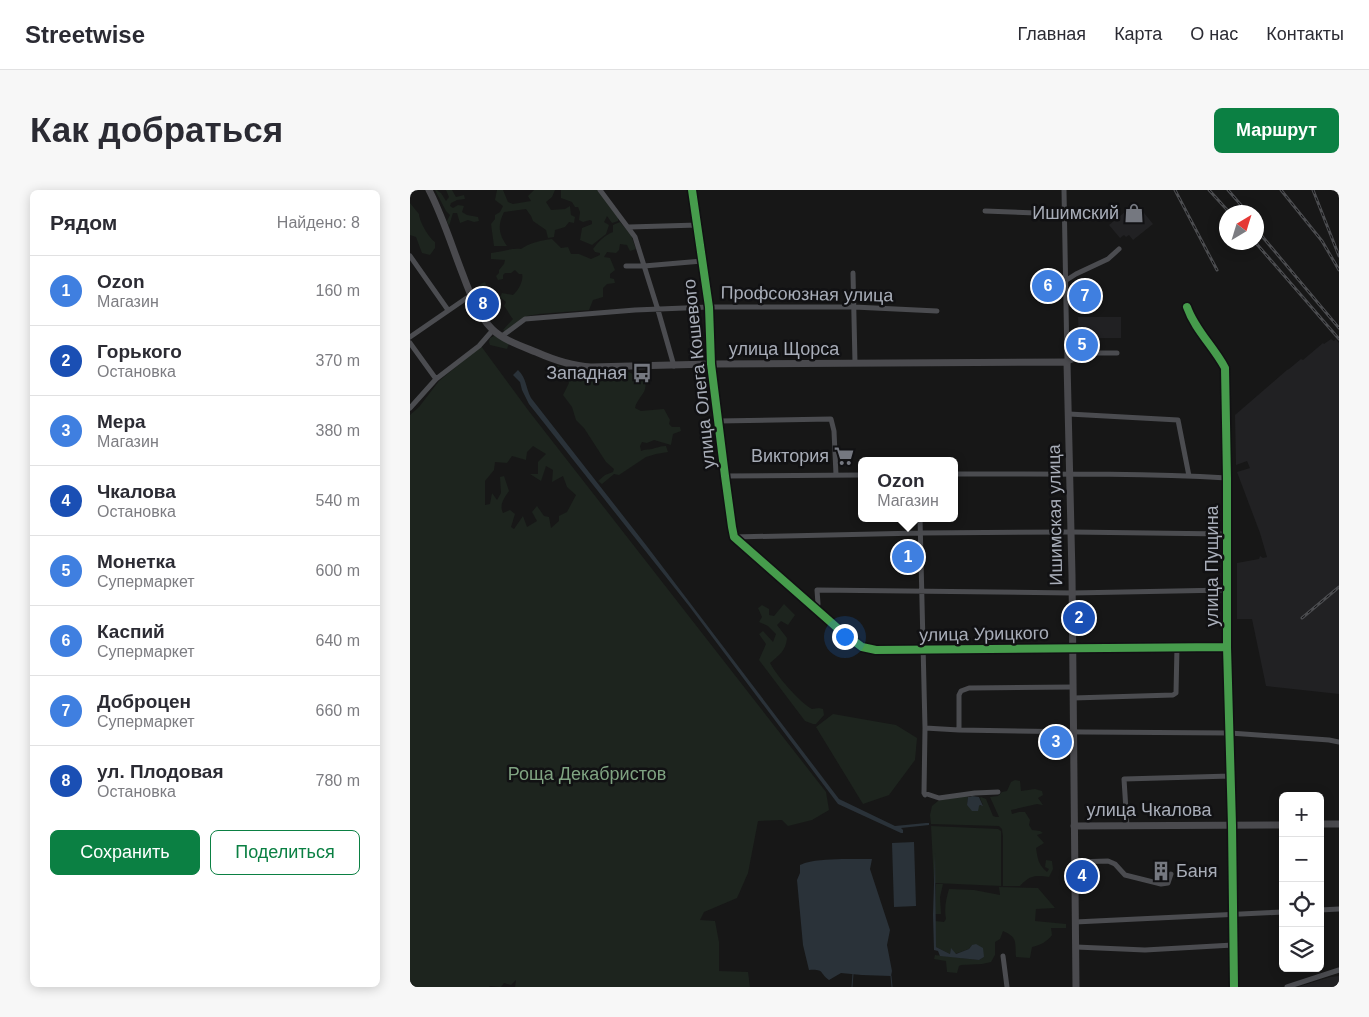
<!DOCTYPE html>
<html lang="ru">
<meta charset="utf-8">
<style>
body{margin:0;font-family:Arial,sans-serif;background:#f7f7f7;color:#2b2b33}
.controls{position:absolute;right:15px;bottom:15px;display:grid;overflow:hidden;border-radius:8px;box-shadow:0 2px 12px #0003}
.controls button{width:45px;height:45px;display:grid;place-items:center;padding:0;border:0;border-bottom:1px solid #e1e1e2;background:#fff;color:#2b2b33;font:25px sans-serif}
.compass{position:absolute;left:809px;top:15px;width:45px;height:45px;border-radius:50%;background:#fff;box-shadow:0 2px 12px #0003;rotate:38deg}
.you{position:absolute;left:434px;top:446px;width:18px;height:18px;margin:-12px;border:4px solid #fff;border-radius:50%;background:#1a73e8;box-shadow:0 0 0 8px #1a73e833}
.badge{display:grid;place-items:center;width:32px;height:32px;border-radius:50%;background:#0b8043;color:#fff;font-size:16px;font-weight:700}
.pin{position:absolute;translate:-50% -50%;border:2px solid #fff;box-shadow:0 1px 5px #0006}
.popup{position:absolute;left:448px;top:267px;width:100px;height:65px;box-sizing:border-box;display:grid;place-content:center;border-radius:8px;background:#fff;filter:drop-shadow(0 1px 4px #0005);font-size:16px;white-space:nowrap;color:#7c7c81}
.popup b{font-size:19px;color:#2b2b33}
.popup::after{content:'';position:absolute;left:50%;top:100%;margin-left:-10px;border:10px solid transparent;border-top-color:#fff}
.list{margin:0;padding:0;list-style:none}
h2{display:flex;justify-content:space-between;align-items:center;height:65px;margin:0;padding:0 20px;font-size:21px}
h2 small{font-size:16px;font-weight:400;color:#7c7c81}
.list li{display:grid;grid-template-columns:32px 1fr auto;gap:15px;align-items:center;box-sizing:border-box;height:70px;padding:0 20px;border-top:1px solid #e1e1e2}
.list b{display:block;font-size:19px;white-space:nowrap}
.list p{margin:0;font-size:16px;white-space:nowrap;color:#7c7c81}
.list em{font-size:16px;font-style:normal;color:#7c7c81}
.actions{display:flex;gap:10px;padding:15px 20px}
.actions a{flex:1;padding:11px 0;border:1px solid #0b8043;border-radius:8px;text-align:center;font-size:18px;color:#0b8043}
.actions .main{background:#0b8043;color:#fff}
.icon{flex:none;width:28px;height:28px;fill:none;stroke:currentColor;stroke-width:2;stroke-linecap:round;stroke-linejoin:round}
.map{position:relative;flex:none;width:929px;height:797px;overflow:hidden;border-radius:8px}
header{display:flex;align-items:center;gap:30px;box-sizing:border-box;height:70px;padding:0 25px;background:#fff;border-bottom:1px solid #e1e1e2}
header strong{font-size:24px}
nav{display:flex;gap:28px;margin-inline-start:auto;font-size:18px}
.intro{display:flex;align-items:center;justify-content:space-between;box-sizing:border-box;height:120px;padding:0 30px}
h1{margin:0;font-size:35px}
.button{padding:12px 22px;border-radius:8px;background:#0b8043;color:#fff;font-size:18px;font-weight:700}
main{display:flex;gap:30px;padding:0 30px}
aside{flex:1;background:#fff;border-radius:8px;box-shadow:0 2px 12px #0003}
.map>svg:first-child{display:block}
.built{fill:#212123}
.green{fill:#1d241e;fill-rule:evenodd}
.water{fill:#2a3239}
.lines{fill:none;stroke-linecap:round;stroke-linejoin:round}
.stream{stroke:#2a3239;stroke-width:1}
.street{stroke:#4b4c50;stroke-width:5}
.secondary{stroke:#4a4a4e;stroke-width:7}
.rail-casing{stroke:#4b4c4f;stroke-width:3}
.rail{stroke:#111113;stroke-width:1;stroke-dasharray:4;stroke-linecap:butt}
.cycleway-casing{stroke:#111113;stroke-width:11}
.cycleway{stroke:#469c4c;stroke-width:8}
.labels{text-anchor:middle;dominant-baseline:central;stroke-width:5;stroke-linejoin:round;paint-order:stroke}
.poi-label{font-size:18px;fill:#a8adb8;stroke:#111113;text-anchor:end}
.street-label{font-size:18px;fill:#a8adb8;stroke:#111113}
.park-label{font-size:18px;fill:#7fa381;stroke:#111113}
</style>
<header>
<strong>Streetwise</strong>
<nav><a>Главная</a><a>Карта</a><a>О нас</a><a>Контакты</a></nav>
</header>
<div class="intro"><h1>Как добраться</h1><a class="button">Маршрут</a></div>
<main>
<aside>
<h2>Рядом<small>Найдено: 8</small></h2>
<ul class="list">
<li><span class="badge" style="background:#3f7fe0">1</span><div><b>Ozon</b><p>Магазин</p></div><em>160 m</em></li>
<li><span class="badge" style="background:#1a4fb4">2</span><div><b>Горького</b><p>Остановка</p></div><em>370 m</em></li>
<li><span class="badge" style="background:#3f7fe0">3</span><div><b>Мера</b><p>Магазин</p></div><em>380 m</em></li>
<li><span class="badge" style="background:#1a4fb4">4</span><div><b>Чкалова</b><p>Остановка</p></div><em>540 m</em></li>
<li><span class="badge" style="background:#3f7fe0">5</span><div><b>Монетка</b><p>Супермаркет</p></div><em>600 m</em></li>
<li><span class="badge" style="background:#3f7fe0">6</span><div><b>Каспий</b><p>Супермаркет</p></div><em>640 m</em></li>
<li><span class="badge" style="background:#3f7fe0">7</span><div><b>Доброцен</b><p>Супермаркет</p></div><em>660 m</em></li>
<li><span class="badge" style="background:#1a4fb4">8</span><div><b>ул. Плодовая</b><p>Остановка</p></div><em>780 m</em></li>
</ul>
<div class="actions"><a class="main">Сохранить</a><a>Поделиться</a></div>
</aside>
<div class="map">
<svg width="929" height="797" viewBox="0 0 929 797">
<rect width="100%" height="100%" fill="#171717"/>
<path class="built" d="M726,13L743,34L723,50L719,45L716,47L714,45L710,48L699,35Z
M668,127H711V148H669Z
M921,149L924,151L926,149L929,153V504L856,496L842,429H827V373L849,369L850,366L853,368L857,367L850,343L827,282L840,278L837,271L826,275L825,225L877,180L879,179L891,169L893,170L913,153L914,154Z
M929,786V797H888L920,787Z"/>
<path class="green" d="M25,0H27L29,2L31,3L36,11L39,7L36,0H42L46,7L54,5L55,9L47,10L41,13L40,16L43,18L48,15L54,16L52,22L57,25L68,27L69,31L64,32L58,30L50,33L47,23H43L39,36L37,31L40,25L36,21Z
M87,0H93L98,12L103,14L121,11L118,6L124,0H145L142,7L136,12L141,20L155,19L160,16L161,25L165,27L164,33L159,32L155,37L145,40L144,47L138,48L136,40L123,31L121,26L116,19L94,22C87,36 89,44 97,56H84L81,34L85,29V25L90,22L93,16L85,10Z
M151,0H188L208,27V31L202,33L197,26L194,32L199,35L196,44L182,55L170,50L172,38L182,34V31L180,30L173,32L169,30L170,22L168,17H165L162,12L151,8Z
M0,13L9,24C9,31 19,48 25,52V58L20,65L12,63L6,47L0,45Z
M210,32L221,45L226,59L220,61L217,55L210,54L209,60L206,63L197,62L194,67L200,68L205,80L200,84V88L204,89L205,93L197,94L193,98V107L183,110L179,120L129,124L117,126L96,142L93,140L103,129C99,125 98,120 94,116L96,112L90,107L92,103L103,105C108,101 114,90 112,84H109L105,80L101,83H95L93,85V89L88,90L86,86L89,83V80L94,74L95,70L81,69V63C91,62 100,58 111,59C119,53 132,50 142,49L151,58L158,57L161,64H169L181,69L190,65V63L185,62L183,59C188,52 195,45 203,42V35Z
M75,92L77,98L76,105L79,115H75L68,103L67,98L71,94Z
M86,145L99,153L97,159L80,155L79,152L80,148Z
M71,156L118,220L416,602L419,620L402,630L378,636L372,630L348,631L338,683L327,708L294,722L290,730L305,731L309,752V781L338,782L340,797H105L106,790L101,795L94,793L91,797L80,796L79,797H0V225L9,217L29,191ZM123,256L136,264L128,272V284H120L131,291L136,276L143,280L142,292L153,286L157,297L166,305L157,322L149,326V331L141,338L139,327L134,326L127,316L122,322L127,331L117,337L113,326L104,339L101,337L105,324L100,320L93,323C89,315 94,308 99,301L94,286L90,287L91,303L87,310L82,303L80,314L75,315V291L84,280L85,272L97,273L102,266L116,270L117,262Z
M142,174L156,178L179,182L214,180L234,189C240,202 227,207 225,218L231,221L254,219L260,230L259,234L262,237H270L271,241L263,244L261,255L244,250L237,253L232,252L230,256L231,261C235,259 237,260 242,259C246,258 250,256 256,256L258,262L246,264L236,267L209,285L204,284L192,294L188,291L195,285L203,282L204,279L196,272L174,238L166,230L162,217L153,205L159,193L157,187L152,182L148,183L142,182L140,179Z
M374,414L385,425L378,435L371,431L367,435L377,448C376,461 369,465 360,473C367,486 389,512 402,519L409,518L413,519L414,525L406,534H403L395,531L349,470L356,454L349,444L353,441L363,452L366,444L358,436L349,432L352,427L348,418L352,415L359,419V425L364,426Z
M423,524L486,535L507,548L505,570L479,605L453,614L406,537Z
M605,590L610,591L611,601L625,599L632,601L633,605L628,608L633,615L627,614L601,620L602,624L609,622H615L620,630L619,635L622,640L630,641L633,643L627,645L634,653L626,658C628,670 628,674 637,682L639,679L635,677L636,670L642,671L643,679L639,687C625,685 620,685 610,696H593V647L592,639L589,636L521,634L520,625L522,616L528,611L556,605L558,607L557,615L568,620V616L573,615L570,608L571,607L576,609L583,626L586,627H589L580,607L588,606L592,602L597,601L601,592Z
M521,636L588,639L591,641V696L525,693V677L524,693Z
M526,694H533L530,707L531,724H525Z
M589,697L628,698L645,718L626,719L625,731L656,734V738H641L642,745C637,752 630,755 622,757L620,768L606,767C605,753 608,747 593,741L590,749L585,752V765L581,772L572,774L551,775L549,776L547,783L537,782L536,771L524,769L525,765L569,770L574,767L562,755L559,759L545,764L541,759L540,764L526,757L525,731L534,732L536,729C534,719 536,709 539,699L564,700L590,705Z"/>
<path class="water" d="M108,180C117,189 115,196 121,208L236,355L429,609L485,636L516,633H519V635L491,638L493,640V643H491L428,614L279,416L119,214L112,200L110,192L103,185Z
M562,606L569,607L573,616L570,615L569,616L568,621H562L557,615L558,607H560Z
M504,652L506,716L484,717L482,653Z
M525,663L526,757L540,764L541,758L546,764L559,759L562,755L566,754L573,758L574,767L569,770L530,766L528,761L524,760L523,725Z
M432,669H462L460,679L480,740L477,755L482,781L481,786L452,785L431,783L419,790C409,783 415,779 399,780L393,755L387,690L390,683V675C403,669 418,670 432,669Z"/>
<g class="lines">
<path class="stream" d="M481,786L482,797
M442,797L443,784"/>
<path class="street" d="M190,0L225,47L248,120L264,176
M282,0L299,117L301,174L315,286L322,337L324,347L432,442L452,457L466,460L817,457
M654,0L657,172L682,163H707
M575,21L654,24
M219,37L288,35
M0,66L38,120
M216,76H234L292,71
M443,83L445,173
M655,91L666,84L698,69L709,59
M777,117C785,140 804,157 815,178L817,288V457L822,635L824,797
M92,146L115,129L225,120L299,117H444L527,121
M0,147L61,105
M0,153L26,189
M0,218L26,189L69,156L83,140
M659,224L768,230L779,286
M308,231L421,229L424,241L426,285
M544,284C635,284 726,283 817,288
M315,286L452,285
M510,328L515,538L514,603L515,605
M324,347L510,343L661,342L816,344
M406,420L408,414L407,400L662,403L817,400
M663,508L763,505L766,503L767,457
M515,538L549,540L674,542L820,543L919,550L929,552
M549,540V505L551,501L559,498L663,497
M514,603L529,608L565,603L588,602
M717,636L714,589L821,586
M665,672L698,671L705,674L715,685L751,694L758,693L761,684
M910,720L929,719
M665,732L873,722
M666,757L735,760L823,755
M593,766L597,797
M877,797L929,780"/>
<path class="secondary" d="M19,0C33,27 42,57 53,85C60,104 68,125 82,139C93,150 111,156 126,162C144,170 161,176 181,177L301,174L657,172L662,385L666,797
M910,634H929
M664,636L873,635"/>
<defs>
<path id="rail" d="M765,0L807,80
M799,0L819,22
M818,0L837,22
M871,0L912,51L929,80
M903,0L929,66
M846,39L929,138
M845,52L929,149
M892,428L929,397"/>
</defs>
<use href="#rail" class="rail-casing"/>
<use href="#rail" class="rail"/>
<defs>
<path id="cycleway" d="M282,0L299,117L301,174L315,286L322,337L324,347L432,442L452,457L466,460L817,457
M777,117C785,140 804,157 815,178L817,288V457L822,635L824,797"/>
</defs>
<use href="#cycleway" class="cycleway-casing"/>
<use href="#cycleway" class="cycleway"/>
</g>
<defs>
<symbol id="shop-bare" viewBox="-9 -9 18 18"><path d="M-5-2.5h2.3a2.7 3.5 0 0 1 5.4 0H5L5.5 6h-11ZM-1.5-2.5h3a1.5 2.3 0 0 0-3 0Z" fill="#757880" stroke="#111113" stroke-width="2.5" paint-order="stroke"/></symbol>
<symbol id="bus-bare" viewBox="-9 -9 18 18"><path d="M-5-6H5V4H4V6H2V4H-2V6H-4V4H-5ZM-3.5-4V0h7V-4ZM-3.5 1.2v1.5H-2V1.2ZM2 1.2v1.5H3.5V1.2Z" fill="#757880" stroke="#111113" stroke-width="2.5" paint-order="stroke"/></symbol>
<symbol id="supermarket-bare" viewBox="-9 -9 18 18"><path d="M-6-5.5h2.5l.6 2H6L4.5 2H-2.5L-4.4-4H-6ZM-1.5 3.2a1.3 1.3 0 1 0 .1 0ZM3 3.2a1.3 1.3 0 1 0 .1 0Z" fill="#757880" stroke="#111113" stroke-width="2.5" paint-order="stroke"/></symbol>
<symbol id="building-bare" viewBox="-9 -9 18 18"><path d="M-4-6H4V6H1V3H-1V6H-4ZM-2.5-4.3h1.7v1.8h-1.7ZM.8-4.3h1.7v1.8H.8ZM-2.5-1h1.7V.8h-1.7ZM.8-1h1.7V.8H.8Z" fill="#757880" stroke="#111113" stroke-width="2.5" paint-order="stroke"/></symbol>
</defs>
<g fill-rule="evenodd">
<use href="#shop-bare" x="710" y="9" width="28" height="28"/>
<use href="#bus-bare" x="218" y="169" width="28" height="28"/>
<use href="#supermarket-bare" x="420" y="252" width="28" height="28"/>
<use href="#building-bare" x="737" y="667" width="28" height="28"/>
</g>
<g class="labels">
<g class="poi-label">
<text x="709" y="23">Ишимский</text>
<text x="217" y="183">Западная</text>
<text x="419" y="266">Виктория</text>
<text x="766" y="681" text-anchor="start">Баня</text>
</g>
<g class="street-label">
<text transform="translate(397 104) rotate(1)">Профсоюзная улица</text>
<text x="374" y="159">улица Щорса</text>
<text transform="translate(289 184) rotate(-96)">улица Олега Кошевого</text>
<text transform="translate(645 325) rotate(-91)">Ишимская улица</text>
<text transform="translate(802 376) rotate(-90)">улица Пущина</text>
<text transform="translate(574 444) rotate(-1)">улица Урицкого</text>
<text x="739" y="620">улица Чкалова</text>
</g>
<g class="park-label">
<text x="177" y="584">Роща Декабристов</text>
</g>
</g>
</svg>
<div class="controls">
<button>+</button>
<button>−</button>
<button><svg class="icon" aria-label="locate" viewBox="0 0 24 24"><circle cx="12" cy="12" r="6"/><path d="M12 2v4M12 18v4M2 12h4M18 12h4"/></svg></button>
<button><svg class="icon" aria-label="layers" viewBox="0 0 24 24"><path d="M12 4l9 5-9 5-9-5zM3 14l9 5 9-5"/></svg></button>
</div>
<svg class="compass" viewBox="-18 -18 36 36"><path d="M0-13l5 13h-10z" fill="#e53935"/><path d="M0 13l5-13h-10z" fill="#7c7c81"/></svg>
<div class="you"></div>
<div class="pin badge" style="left:498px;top:367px;background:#3f7fe0">1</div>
<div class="popup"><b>Ozon</b>Магазин</div>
<div class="pin badge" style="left:669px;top:428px;background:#1a4fb4">2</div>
<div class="pin badge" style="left:646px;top:552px;background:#3f7fe0">3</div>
<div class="pin badge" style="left:672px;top:686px;background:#1a4fb4">4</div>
<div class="pin badge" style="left:672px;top:155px;background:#3f7fe0">5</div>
<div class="pin badge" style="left:638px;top:96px;background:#3f7fe0">6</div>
<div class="pin badge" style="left:675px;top:106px;background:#3f7fe0">7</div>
<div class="pin badge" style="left:73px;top:114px;background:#1a4fb4">8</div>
</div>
</main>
